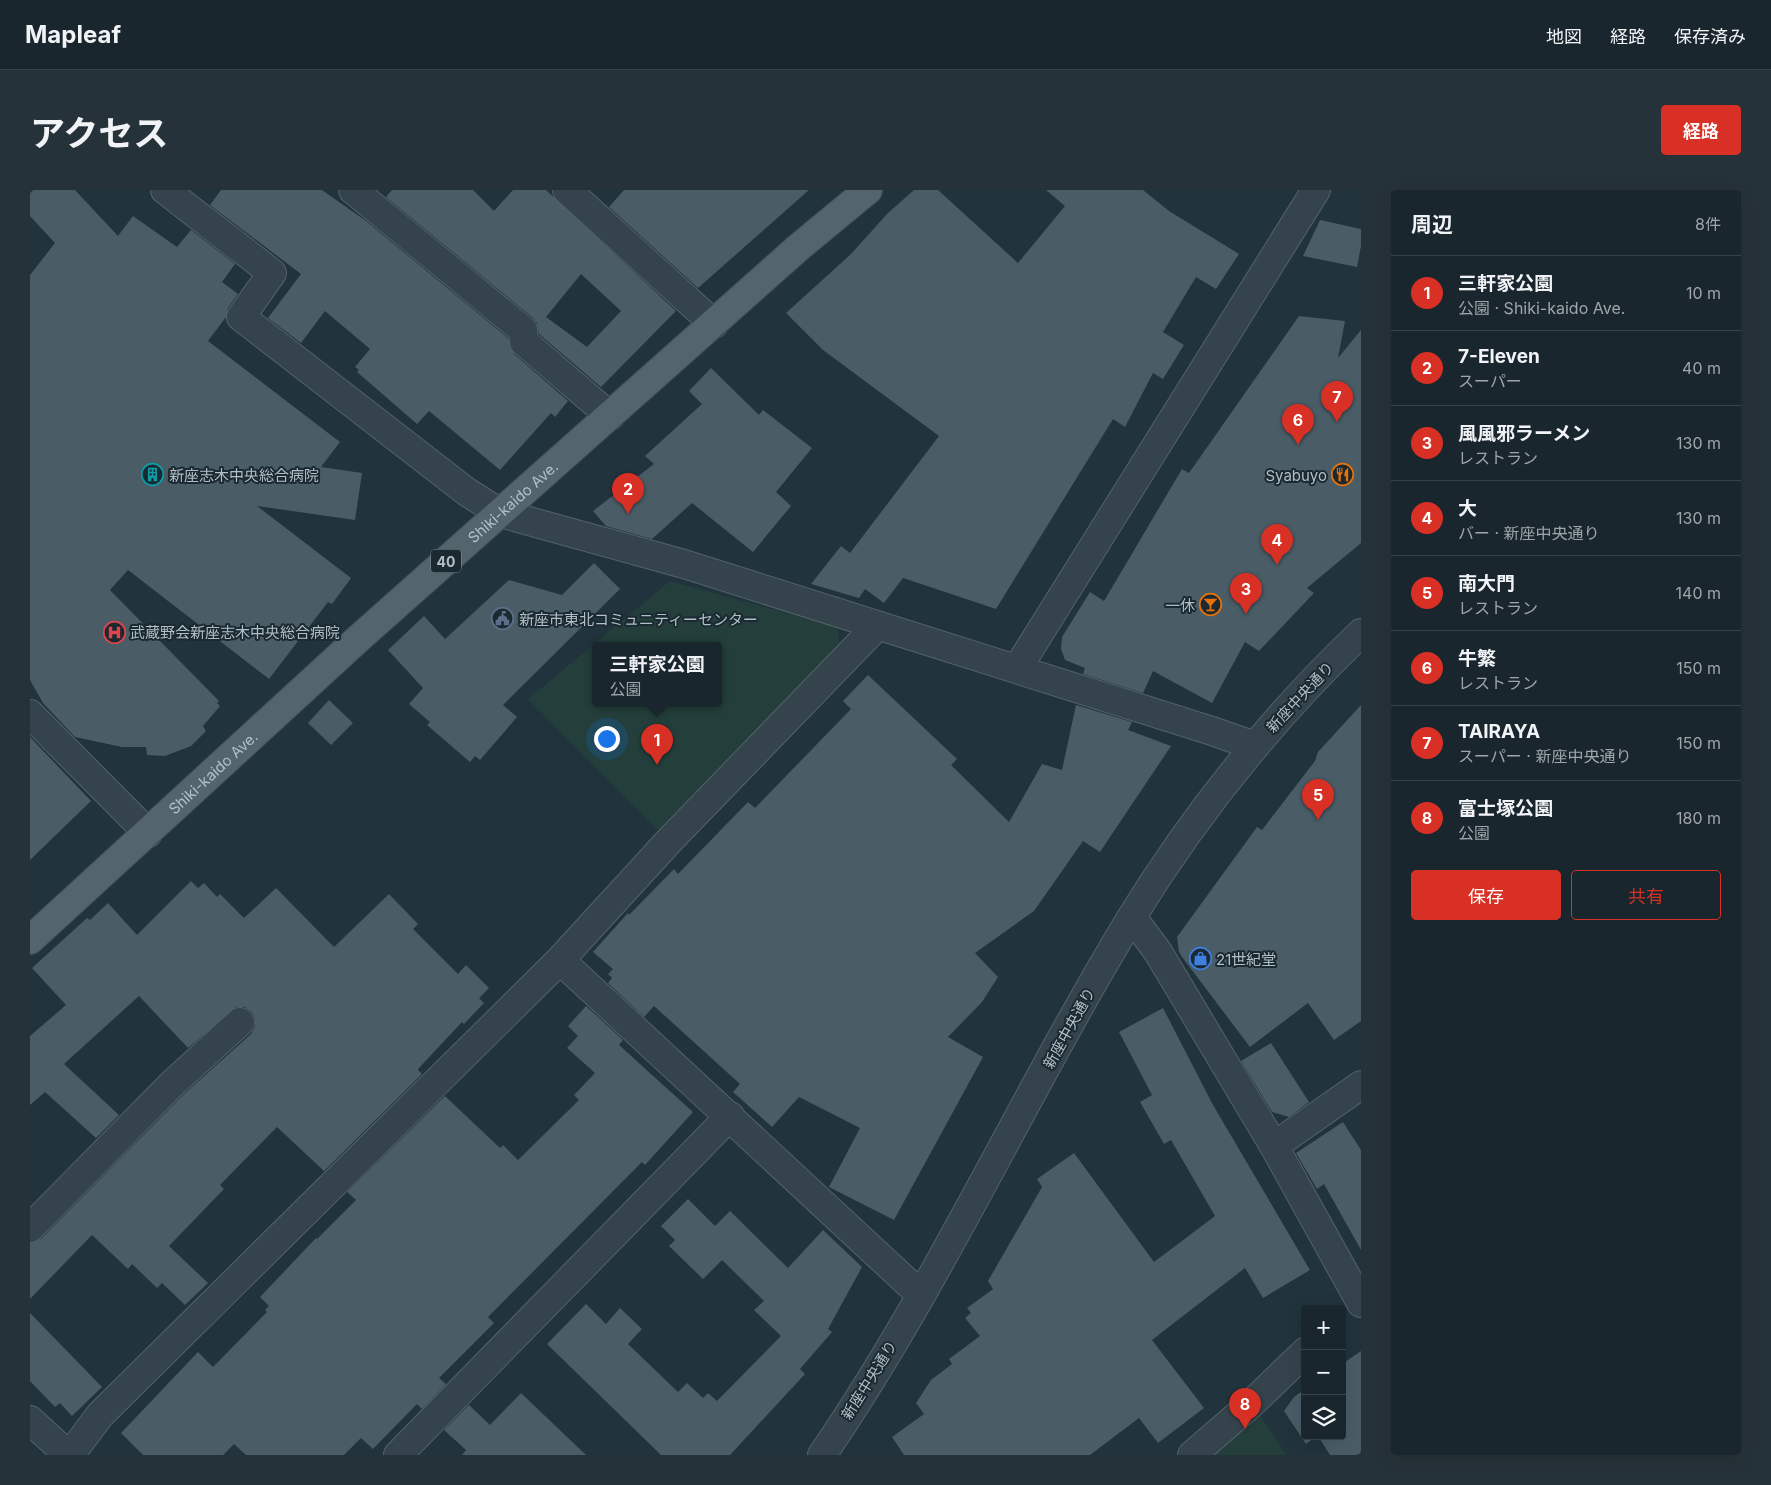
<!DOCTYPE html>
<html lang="ja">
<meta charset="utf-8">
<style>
body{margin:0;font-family:Inter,"Noto Sans JP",sans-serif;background:#263239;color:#f1f3f6}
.controls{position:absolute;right:15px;bottom:15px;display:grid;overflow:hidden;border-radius:5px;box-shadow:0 5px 20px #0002}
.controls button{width:45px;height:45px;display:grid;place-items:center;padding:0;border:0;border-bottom:1px solid #374349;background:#19262d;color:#f1f3f6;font:25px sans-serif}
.you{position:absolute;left:576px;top:548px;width:18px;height:18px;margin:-12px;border:4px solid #fff;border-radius:50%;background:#1a73e8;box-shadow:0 0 0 8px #1a73e833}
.badge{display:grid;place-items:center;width:32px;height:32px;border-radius:50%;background:#d93025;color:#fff;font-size:16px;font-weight:700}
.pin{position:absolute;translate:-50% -41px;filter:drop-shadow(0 1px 2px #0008)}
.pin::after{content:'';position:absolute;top:26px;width:18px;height:15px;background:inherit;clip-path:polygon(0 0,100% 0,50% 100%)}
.popup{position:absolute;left:562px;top:452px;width:130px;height:65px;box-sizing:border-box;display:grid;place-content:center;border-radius:5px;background:#19262d;filter:drop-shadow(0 1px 4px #0005);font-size:16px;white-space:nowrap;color:#9fa5aa}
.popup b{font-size:19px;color:#f1f3f6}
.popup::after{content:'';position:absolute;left:50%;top:100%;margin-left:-10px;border:10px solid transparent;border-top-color:#19262d}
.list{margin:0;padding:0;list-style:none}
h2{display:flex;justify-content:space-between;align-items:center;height:65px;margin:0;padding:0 20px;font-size:21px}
h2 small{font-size:16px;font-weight:400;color:#9fa5aa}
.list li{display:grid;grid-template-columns:32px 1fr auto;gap:15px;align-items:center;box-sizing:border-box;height:75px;padding:0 20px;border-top:1px solid #374349}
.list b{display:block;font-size:19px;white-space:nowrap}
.list p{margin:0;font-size:16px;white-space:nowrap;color:#9fa5aa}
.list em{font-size:16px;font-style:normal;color:#9fa5aa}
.actions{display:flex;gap:10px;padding:15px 20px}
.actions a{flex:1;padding:11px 0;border:1px solid #d93025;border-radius:5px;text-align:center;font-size:18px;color:#d93025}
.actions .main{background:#d93025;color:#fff}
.icon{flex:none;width:28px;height:28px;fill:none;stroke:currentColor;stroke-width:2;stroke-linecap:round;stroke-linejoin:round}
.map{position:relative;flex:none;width:1331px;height:1265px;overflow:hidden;border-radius:5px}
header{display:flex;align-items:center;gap:30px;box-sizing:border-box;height:70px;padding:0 25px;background:#19262d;border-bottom:1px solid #374349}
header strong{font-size:24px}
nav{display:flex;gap:28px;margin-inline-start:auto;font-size:18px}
.intro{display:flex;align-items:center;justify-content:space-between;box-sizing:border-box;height:120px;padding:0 30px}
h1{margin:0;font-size:35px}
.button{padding:12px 22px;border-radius:5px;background:#d93025;color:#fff;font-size:18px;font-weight:700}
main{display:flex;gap:30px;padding:0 30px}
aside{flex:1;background:#19262d;border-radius:5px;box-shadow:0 5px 20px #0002}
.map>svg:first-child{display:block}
.green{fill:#243f3b;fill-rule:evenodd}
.building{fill:#4a5d67;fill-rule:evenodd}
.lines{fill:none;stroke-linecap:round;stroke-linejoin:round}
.minor-casing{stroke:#54626a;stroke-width:30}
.tertiary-casing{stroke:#54626a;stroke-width:30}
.primary-casing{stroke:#425058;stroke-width:30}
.minor{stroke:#35444c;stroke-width:28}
.tertiary{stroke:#35444c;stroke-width:28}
.primary{stroke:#53646c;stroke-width:28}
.labels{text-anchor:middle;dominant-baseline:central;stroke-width:4;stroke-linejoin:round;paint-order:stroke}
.shield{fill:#1b2931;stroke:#84929b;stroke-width:1}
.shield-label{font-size:14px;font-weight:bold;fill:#b1bfc8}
.poi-label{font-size:15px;fill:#b1bfc8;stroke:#1b2931;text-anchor:start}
.street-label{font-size:15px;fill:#b1bfc8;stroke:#1b2931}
</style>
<header>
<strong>Mapleaf</strong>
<nav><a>地図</a><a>経路</a><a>保存済み</a></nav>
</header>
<div class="intro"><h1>アクセス</h1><a class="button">経路</a></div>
<main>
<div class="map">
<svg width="1331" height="1265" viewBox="0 0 1331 1265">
<rect width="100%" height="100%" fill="#21333c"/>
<path class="green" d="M640,391L807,437L810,454L628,640L498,509ZM566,456H688V514H566Z
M1222,1213L1256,1265H1162Z"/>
<path class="building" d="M0,0H45L88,46L103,26L147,57L161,40L205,74L192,92L208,104L198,118L196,127L178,151L310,252L291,277L332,283L325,330L227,316L321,388L302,414L298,412L239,489L98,380L80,400L189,511L187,513L190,516L173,536L176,541L161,556L135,566L117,565L116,557H92L45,547L13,513L0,490V85L25,53L0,26Z
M191,0H292L336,31L478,148L484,164L538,211L525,227L521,223L470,280L399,221L387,234L327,182L329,180L325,177L340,159L295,121L271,153L238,128L271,84L180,15Z
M362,0H443L464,21L483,0H516L646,121L571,197L509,144L507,133L503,128L356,7ZM551,84L591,121L557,157L516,127Z
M594,0H779L668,98L579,17Z
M884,0H908L988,73L1035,16L1016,0H1113L1139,21L1209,64L1186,99L1166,87L1133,142L1154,155L1133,189L1123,183L1095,237L1083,229L966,419L873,388L854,413L835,399L829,408L781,394L811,356L820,363L909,246L793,160L756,123L821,64L858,23Z
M1290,30L1331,39V56L1327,77L1273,66Z
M1269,126L1315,131L1308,168L1331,140V353L1277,398L1284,403L1229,461L1215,452L1182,513L1123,481L1113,503L1053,484L1055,478L1035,470L1031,459L1032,447L1060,402L1074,411L1152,279L1159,283Z
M681,178L729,225L733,220L782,258L746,302L761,316L723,362L662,313L622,349L576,336L563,321L624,274L615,266L672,214L659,201Z
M564,373L590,399L473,515L487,527L450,570L445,566L440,572L397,535L400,532L379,514L393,498L358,460L394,426L415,449L479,390L532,405Z
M838,485L927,569L921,575L979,632L1012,574L1032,580L1046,515L1102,532L1098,540L1141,556L1070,662L1053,651L1004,721L945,763L968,787L952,812L918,847L953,867L864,1030L799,997L830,938L769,907L742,937L703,902L710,894L624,816L614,827L578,793L582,788L578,784L583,779L563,762L598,723L599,725L644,679L648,684L718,612L725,618L821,519L813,511Z
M299,510L323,533L301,555L278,533Z
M1331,515V831L1304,850L1278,813L1220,857L1152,767L1149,762L1147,747L1227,637L1232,640L1285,571L1288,562Z
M0,547L61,611L0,670Z
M161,691L168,698L174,693L187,707L190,704L214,728L246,698L304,757L359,704L388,734L383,739L428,784L436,775L459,798L449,808L454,813L434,834L432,832L389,878L388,880L392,884L294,981L247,937L190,995L194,999L139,1056L178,1093L155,1115L132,1093L127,1098L102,1074L98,1079L62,1045L0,1109V1053L11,1049L153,905L221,844L225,837V829L222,822L215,817H206L158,858L109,806L34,874L89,925L66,948L15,902L0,915V846L36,815L2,778L57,728L60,730L78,713L107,745Z
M556,816L593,850L589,855L663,922L615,975L612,972L458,1127L464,1133L409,1188L416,1194L392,1219L387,1214L343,1259L331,1248L314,1265H216L204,1254L193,1265H113L91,1243L168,1162L183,1177L237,1122L235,1120L239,1116L230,1107L286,1048L287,1049L326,1010L317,1002L415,906L470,958L473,955L488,970L549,910L544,905L565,883L537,858L548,846L538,836Z
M1133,818L1183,915L1280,1080L1233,1108L1215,1078L1122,1150L1174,1218L1128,1253L1109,1228L1060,1265H874L862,1247L894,1224L886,1213L901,1190L922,1174L919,1169L950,1146L935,1128L941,1123L937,1118L963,1099L958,1091L1012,997L1007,989L1044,963L1124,1072L1185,1026L1141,950L1134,954L1110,912L1122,905L1089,842Z
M1241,853L1279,912L1259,927L1242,922L1211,871Z
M1313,932L1331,960V1060L1294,994L1287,999L1266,963Z
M658,1009L685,1036L700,1021L758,1078L793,1040L832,1077L798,1139L802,1142L770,1179L775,1184L700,1265H631L517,1154L556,1114L576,1134L590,1118L612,1139L598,1154L648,1202L657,1193L673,1208L678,1203L687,1211L751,1146L724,1120L734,1111L692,1070L673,1089L639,1056L645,1050L631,1036Z
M0,1123L72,1197L42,1226L30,1213L25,1217L0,1191Z
M1331,1161V1265H1300L1288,1246H1312V1174Z
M1275,1199V1246H1287L1276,1254L1254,1221L1264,1207Z
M491,1203L556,1265H432L436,1260L414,1240L439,1215L460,1235Z"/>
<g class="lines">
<defs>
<path id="minor" d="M135,0L242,83L211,127L437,302L470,323L654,374L1182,541L1225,556
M323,0L493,140L494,152L580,226
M537,0L684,134
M987,479L1286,0
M0,524L118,643
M1102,727L1128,762L1244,956L1331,1113
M530,770L891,1105
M1244,956L1331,895
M0,1038L142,894L210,832
M0,1230L38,1265
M40,1265L70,1225L530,770L639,651L847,436
M368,1265L700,926
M1162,1265L1222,1213L1275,1162"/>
<path id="tertiary" d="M792,1265C909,1094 994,904 1101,728C1165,624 1243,527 1331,443"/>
<g id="primary">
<path id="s1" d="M0,750L328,449L769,57L838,0"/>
</g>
</defs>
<use href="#minor" class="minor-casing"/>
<use href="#tertiary" class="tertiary-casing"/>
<use href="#primary" class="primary-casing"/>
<use href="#minor" class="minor"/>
<use href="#tertiary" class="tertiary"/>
<use href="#primary" class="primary"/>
</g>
<defs>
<symbol id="building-ring" viewBox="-11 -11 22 22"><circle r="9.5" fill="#1b2931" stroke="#0f9aa8" stroke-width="1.5"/><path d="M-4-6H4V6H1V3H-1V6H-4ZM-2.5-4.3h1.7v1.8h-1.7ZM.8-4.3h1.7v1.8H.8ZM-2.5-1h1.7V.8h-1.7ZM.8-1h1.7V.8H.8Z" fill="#0f9aa8"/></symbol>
<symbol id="restaurant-ring" viewBox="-11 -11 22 22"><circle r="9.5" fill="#1b2931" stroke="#e8710a" stroke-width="1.5"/><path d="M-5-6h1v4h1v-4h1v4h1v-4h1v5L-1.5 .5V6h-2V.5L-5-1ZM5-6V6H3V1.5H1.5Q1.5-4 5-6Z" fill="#e8710a"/></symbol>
<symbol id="bar-ring" viewBox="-11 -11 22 22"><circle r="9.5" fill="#1b2931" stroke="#e8710a" stroke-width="1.5"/><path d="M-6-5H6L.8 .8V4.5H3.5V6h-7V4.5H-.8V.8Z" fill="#e8710a"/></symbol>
<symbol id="civic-ring" viewBox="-11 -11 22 22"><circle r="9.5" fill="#1b2931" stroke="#5c6f8a" stroke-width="1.5"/><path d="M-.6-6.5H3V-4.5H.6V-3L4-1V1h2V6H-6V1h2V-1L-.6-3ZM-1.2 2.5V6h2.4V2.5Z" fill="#5c6f8a"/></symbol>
<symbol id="hospital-ring" viewBox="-11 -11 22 22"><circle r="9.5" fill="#1b2931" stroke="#e0444e" stroke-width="1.5"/><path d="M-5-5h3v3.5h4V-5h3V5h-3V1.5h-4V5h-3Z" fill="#e0444e"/></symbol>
<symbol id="shop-ring" viewBox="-11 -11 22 22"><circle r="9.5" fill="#1b2931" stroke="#3f7fe0" stroke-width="1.5"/><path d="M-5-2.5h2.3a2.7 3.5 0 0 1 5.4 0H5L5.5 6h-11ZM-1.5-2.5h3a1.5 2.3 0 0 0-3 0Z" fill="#3f7fe0"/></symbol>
</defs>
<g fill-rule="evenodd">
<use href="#building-ring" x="110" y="272" width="25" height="25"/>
<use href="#restaurant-ring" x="1300" y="272" width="25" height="25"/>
<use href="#bar-ring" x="1168" y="402" width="25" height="25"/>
<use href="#civic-ring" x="460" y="416" width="25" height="25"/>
<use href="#hospital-ring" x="72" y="430" width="25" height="25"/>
<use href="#shop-ring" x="1158" y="756" width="25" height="25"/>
</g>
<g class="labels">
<rect class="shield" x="401" y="359.5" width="30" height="23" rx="4"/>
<g class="shield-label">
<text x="416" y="371">40</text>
</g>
<g class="poi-label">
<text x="139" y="285">新座志木中央総合病院</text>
<text x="1297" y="285" text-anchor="end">Syabuyo</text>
<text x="1165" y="415" text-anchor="end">一休</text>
<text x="489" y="429">新座市東北コミュニティーセンター</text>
<text x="100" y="442">武蔵野会新座志木中央総合病院</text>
<text x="1186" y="769">21世紀堂</text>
</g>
<g class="street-label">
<text stroke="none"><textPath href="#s1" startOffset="652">Shiki-kaido Ave.</textPath></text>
<text transform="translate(1270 507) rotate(-47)">新座中央通り</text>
<text stroke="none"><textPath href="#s1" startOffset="248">Shiki-kaido Ave.</textPath></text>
<text transform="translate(1039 838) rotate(-61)">新座中央通り</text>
<text transform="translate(839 1190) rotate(-58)">新座中央通り</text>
</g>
</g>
</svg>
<div class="controls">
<button>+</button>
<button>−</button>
<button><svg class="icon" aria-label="layers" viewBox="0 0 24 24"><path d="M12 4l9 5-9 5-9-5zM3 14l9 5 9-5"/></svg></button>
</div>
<div class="you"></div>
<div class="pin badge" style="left:627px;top:575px">1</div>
<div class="popup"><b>三軒家公園</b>公園</div>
<div class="pin badge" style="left:598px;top:324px">2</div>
<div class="pin badge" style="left:1216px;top:424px">3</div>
<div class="pin badge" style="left:1247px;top:375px">4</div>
<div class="pin badge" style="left:1288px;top:630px">5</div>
<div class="pin badge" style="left:1268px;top:255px">6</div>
<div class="pin badge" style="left:1307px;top:232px">7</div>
<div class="pin badge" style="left:1215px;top:1239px">8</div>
</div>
<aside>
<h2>周辺<small>8件</small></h2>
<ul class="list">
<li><span class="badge">1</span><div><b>三軒家公園</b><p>公園 · Shiki-kaido Ave.</p></div><em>10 m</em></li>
<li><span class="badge">2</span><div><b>7-Eleven</b><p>スーパー</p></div><em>40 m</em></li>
<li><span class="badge">3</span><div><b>風風邪ラーメン</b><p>レストラン</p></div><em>130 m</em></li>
<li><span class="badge">4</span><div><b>大</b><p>バー · 新座中央通り</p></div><em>130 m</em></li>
<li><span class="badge">5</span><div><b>南大門</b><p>レストラン</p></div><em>140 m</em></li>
<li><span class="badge">6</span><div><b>牛繁</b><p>レストラン</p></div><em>150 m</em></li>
<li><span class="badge">7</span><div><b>TAIRAYA</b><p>スーパー · 新座中央通り</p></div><em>150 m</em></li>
<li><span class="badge">8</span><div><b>富士塚公園</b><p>公園</p></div><em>180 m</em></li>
</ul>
<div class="actions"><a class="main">保存</a><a>共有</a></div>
</aside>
</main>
